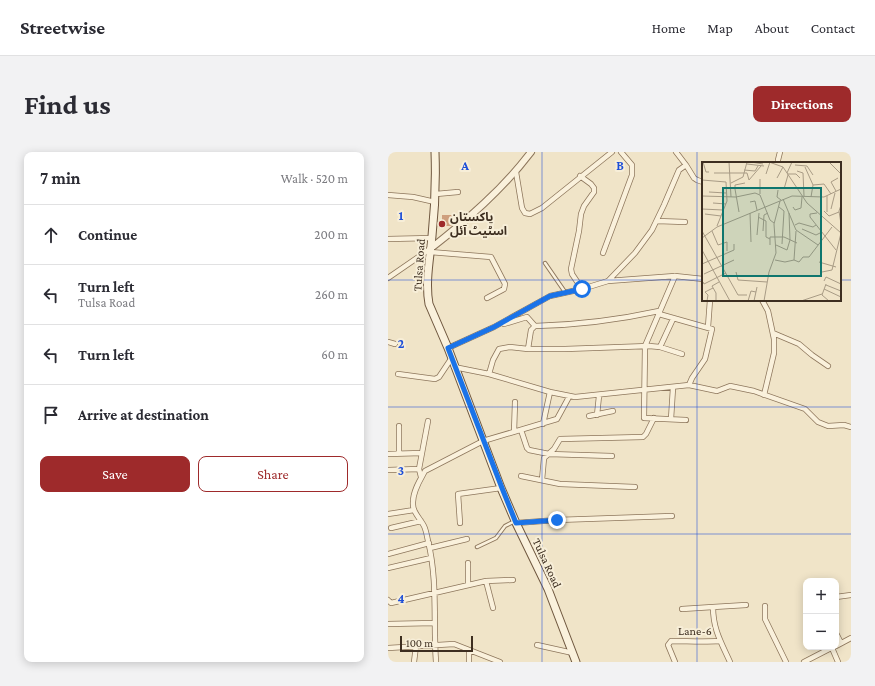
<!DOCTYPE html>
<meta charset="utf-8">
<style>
body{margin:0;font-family:"Crimson Pro","Noto Sans Arabic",serif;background:#f2f2f3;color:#2b2b33}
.controls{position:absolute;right:12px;bottom:12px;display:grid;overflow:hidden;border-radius:8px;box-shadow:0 2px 10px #0003}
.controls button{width:36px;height:36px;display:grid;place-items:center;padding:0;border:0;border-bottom:1px solid #e1e1e2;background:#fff;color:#2b2b33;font:20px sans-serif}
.scale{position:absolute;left:12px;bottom:10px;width:73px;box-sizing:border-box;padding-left:4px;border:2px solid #3d2e20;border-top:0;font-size:11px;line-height:14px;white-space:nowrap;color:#3d2e20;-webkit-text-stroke:3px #f7eed8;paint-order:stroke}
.stop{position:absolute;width:12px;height:12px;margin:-9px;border:3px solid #1a73e8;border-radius:50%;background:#fff}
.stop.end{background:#1a73e8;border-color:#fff;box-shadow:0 1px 4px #0008}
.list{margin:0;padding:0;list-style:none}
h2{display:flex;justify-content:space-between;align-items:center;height:52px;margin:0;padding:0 16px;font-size:17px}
h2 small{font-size:13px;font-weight:400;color:#7c7c81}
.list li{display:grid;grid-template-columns:26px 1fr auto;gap:12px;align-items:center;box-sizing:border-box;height:60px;padding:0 16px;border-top:1px solid #e1e1e2}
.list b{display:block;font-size:15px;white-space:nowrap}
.list p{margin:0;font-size:13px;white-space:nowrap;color:#7c7c81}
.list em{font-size:13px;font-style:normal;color:#7c7c81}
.actions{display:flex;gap:8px;padding:12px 16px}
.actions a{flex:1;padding:9px 0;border:1px solid #9e2a2b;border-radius:8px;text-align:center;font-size:14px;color:#9e2a2b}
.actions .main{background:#9e2a2b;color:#fff}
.icon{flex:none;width:22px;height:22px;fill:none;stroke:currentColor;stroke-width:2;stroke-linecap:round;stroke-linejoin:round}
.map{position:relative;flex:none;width:463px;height:510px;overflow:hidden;border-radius:8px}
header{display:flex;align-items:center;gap:24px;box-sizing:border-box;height:56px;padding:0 20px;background:#fff;border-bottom:1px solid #e1e1e2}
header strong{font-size:19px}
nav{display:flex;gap:22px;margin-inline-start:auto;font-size:14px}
.intro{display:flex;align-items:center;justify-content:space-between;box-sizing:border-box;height:96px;padding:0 24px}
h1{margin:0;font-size:28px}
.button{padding:10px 18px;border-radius:8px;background:#9e2a2b;color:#fff;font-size:14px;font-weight:700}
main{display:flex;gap:24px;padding:0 24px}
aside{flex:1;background:#fff;border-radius:8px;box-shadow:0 2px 10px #0003}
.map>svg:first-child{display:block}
.building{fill:#cf9f7d}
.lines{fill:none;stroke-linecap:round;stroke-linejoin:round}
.service-casing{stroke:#8d765c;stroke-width:4.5}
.minor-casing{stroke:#8d765c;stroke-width:6}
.tertiary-casing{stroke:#8d765c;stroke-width:8}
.secondary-casing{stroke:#6f573f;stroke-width:9}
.service{stroke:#faf1dc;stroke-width:2.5}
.minor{stroke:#faf1dc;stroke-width:4.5}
.tertiary{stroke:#faf1dc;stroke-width:6}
.secondary{stroke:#faf1dc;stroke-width:7}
.route{stroke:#1a73e8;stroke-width:5}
.grid{fill:none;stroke:#1d4ed8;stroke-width:1;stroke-opacity:0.55}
.poi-dot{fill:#9e2a2b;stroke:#f7eed8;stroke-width:1.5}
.labels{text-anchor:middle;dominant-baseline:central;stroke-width:4;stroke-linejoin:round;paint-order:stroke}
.poi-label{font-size:12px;font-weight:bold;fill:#3d2e20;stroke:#f7eed8;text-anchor:start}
.street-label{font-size:12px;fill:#3d2e20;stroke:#f7eed8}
.inset-road{fill:none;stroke:#a89b85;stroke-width:1}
.view{fill:#0f766e;fill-opacity:0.15;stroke:#0f766e;stroke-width:2}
.inset-edge{fill:none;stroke:#3d2e20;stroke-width:2}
.grid-label{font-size:13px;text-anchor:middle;font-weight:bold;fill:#1d4ed8;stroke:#f7eed8;stroke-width:4;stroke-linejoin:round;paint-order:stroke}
</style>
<header>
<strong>Streetwise</strong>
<nav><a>Home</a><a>Map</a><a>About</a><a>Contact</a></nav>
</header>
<div class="intro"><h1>Find us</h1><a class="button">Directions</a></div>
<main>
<aside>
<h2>7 min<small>Walk · 520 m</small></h2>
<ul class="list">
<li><svg class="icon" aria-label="ahead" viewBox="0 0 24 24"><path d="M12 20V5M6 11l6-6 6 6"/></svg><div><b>Continue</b></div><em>200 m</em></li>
<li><svg class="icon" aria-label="left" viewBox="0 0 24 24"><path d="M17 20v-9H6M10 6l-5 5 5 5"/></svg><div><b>Turn left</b><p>Tulsa Road</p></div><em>260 m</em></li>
<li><svg class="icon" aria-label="left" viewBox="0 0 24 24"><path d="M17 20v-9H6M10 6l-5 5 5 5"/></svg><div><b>Turn left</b></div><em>60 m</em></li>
<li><svg class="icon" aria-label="arrive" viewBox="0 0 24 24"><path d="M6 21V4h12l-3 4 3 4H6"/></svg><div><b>Arrive at destination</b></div></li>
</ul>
<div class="actions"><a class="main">Save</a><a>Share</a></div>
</aside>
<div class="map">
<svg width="463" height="510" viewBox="0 0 463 510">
<rect width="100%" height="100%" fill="#f0e4c8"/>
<path class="building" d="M54,63H64V74H54Z"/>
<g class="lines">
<defs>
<path id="service" d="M157,111L177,140
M89,395L108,386L117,374L127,369"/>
<path id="minor" d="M288,0L298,13L306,26L309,28L315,30
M390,8L392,0
M128,20L134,56L137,61L142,62L154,56L224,0
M192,24L203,32L206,36V40L196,54L193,62L191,79L183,117L184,122L194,137
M48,42L70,40
M0,43L25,45L47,50
M269,69L297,70
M0,87L44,86
M42,100L103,105L117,132L116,137L99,146
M215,101L244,23V13L233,0
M287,124L257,194L256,266L298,268
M0,126L42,97
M220,129L287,124L315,127
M374,148L380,159L386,187V201L376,243
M271,162L324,177L317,207L304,226L301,233
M116,172L139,165L147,174
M320,175L322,148
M385,181L411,192L424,203L440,214
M0,190L7,192
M272,195L285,167
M60,196L106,175L162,144L194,137L220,129L247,101L264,78L276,53L291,18L298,13
M140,197L143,178L147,174C189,173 230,168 271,159
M66,215L101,222L162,240L187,245L301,233L329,239L342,234L366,239L417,257L430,270L440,274L456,273L463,275
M10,222L47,227L51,225L63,207
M101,222L105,208L111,197L122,195L140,197H177L261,194L272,195L294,202
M209,263L211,244
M201,264L225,259
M283,267L285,236
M155,272L162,240
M133,278L139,296L141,298L161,302L224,304
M126,280L127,250
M11,301V274
M0,302L34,301
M0,318L31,317
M133,324L172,332L247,335
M33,325L31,317L40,269
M154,328L156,306L166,297L172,287L255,285L258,282L266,266
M0,362L26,358
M72,371L70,342L113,336
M128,371L169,368L284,364
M3,376L33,369
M42,396L79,387
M0,402L41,391
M0,416L43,406
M98,429L105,456
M80,433V411
M448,445L463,443
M0,448L3,451L98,429L125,428
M377,454V467L398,510
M325,455L358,453
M294,457L325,455C325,477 333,490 342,510
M0,472L46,471
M448,481L453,491
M149,493L185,501
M448,494L463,486
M0,496L66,492L112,510
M444,496L450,510
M26,510L28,494
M48,510C45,470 50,429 40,389C39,384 38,378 36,374C32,366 24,360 25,350C25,339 32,328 37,319L95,289L169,267L181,245
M81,510V498
M287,510L280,493L283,489C299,489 315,490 331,489
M416,510L445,495"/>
<path id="tertiary" d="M42,97C79,68 115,37 143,0"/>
<path id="secondary" d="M47,0C48,28 47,56 44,84C42,106 37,130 41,152L60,196L113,336L128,371L160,437L188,510"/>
</defs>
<use href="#service" class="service-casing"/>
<use href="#minor" class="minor-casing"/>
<use href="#tertiary" class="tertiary-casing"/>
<use href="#secondary" class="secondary-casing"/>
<use href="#service" class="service"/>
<use href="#minor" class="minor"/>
<use href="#tertiary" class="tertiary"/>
<use href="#secondary" class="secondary"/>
</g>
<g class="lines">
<path class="route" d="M169,368L128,371L114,336L60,196L106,175L162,144L194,137"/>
</g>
<path class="grid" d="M154,0V510M309,0V510M0,128H315M452,128H463M0,255H463M0,382H463"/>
<circle class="poi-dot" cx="54" cy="72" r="4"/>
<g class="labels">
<g class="poi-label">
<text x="62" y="65">پاکستان<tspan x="62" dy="14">اسٹیٹ آئل</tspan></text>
</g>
<g class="street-label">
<text transform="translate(31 113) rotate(-86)">Tulsa Road</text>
<text transform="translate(159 411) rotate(65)">Tulsa Road</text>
<text x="307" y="479">Lane-6</text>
</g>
</g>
<g transform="translate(314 10)">
<rect width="139" height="139" fill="#f0e4c8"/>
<path class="inset-road" d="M1,0L4,10H7M27,0L29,35M49,0L61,2M67,0L81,5L105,41L139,71M127,0L139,12M45,2L62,4M93,3L105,4L111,13M103,5L111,23L109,35M42,8L53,9L56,4M95,9L101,11L102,34M12,11H45L47,18L59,4M85,11L90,0M64,12L68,0M85,12H94L98,16M75,16L81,5M58,17V32M0,18L24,20L25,39L15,64M29,21L41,15L45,0M111,23L122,22L129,32M82,27L86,13M76,28L75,35L79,38M134,29L129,20L136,16M7,30L24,31M0,34L34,35L53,31L58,33L68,58L72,61M81,37L94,68L116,83M48,40L53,39L55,48M11,41L24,42M139,43L137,49L139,62M77,45L82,49L80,82M91,45L93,48L99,46L100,35M0,47L21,48M129,47L133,31M122,49L127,54L137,50M37,50L33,27V23L43,21M125,50V34M48,51L49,80M87,51L88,78M115,51L108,52V55L134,88M3,52L19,54M56,55L64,59V75L68,77M93,63L97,61L111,65L114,63M100,67L114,73L120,70M0,69L36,133H45M10,69L16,83L25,80V89M61,69L62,53L66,51M55,73L57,51M0,76L15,65L90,34L122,35L139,27M68,83V75H82L95,81M74,83L85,88L88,78M0,88L28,139M73,98L83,100L92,98L97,100L101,95H107L130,65M92,98L94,69M117,100L134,105M0,102L32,88V82M34,110L36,118L65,120M120,110L130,108L139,71M2,112L32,98M122,119L124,115L139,122M1,120L2,122L24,111M124,122L120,133L127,139M124,123L139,129M122,127L139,135M5,139L6,133L3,130L11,126M14,139V131L10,124L17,120M46,139L49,129L54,130M52,139L55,125M62,139L67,110L74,91L72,62L78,39M99,139L120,132"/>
<path class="view" d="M21,26H119V114H21Z"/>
<rect width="139" height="139" class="inset-edge"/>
</g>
<g class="grid-label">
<text x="77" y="18">A</text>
<text x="232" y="18">B</text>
<text x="13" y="68">1</text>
<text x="13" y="196">2</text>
<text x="13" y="323">3</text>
<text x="13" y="451">4</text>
</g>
</svg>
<div class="controls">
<button>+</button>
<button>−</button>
</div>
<div class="scale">100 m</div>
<div class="stop" style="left:194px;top:137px"></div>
<div class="stop end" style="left:169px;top:368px"></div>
</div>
</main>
